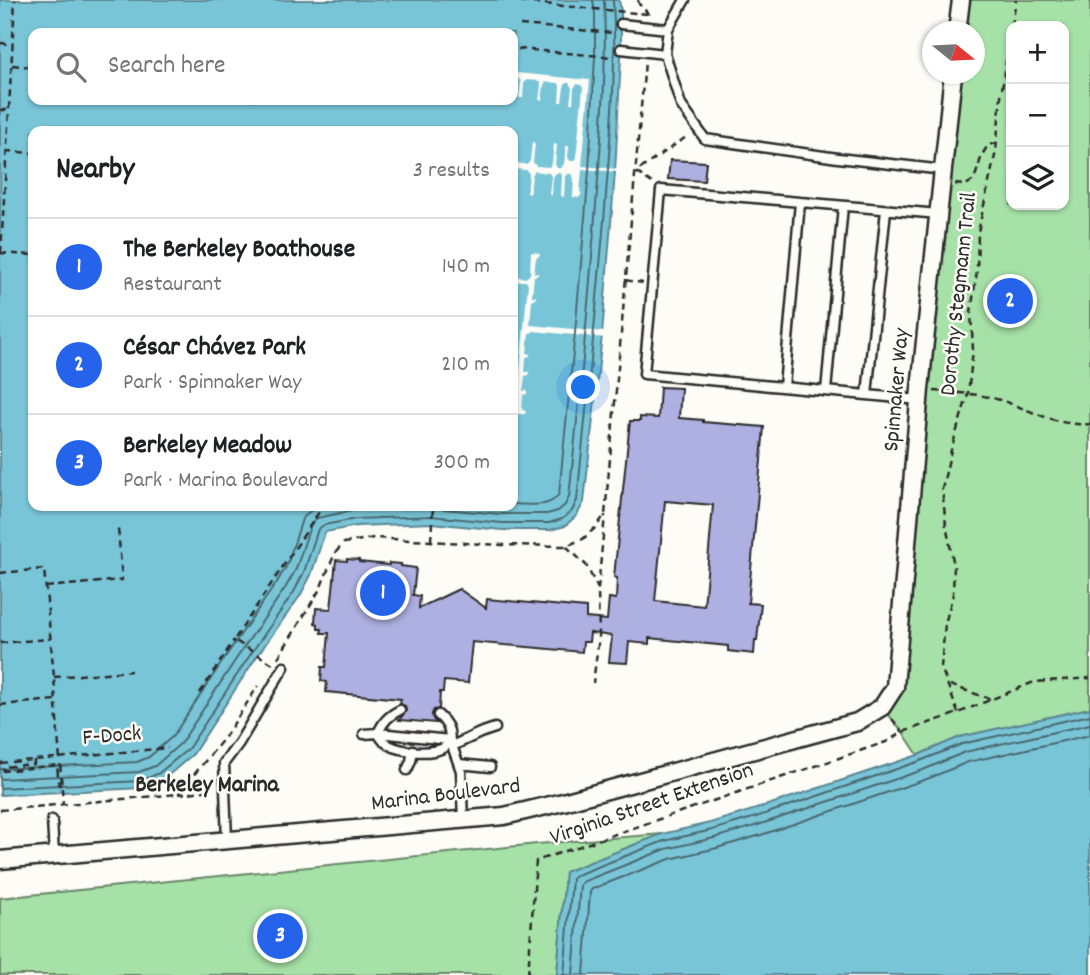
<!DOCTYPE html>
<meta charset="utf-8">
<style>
body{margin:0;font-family:Dekko,sans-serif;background:#f6f6f6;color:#202124}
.controls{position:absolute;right:21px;top:21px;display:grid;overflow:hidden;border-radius:14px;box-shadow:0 2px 5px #0004}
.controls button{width:63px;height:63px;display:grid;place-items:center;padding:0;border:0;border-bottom:2px solid #e0e0e0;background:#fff;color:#202124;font:35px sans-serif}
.compass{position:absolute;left:922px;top:21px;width:63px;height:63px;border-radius:50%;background:#fff;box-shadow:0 2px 5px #0004;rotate:108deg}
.you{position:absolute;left:584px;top:388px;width:24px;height:24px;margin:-18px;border:5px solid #fff;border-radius:50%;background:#1a73e8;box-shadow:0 0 0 10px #1a73e833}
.badge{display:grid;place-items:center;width:46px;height:46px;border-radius:50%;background:#2563eb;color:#fff;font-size:23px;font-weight:700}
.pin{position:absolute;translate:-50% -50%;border:4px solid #fff;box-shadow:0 2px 7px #0006}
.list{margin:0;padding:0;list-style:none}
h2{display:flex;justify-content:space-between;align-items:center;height:91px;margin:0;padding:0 28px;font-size:30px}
h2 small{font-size:23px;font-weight:400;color:#757577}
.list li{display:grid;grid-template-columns:46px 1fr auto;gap:21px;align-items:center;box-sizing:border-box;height:98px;padding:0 28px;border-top:2px solid #e0e0e0}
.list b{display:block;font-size:26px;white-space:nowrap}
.list p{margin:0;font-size:23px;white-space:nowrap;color:#757577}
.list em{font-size:23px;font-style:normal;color:#757577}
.icon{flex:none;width:38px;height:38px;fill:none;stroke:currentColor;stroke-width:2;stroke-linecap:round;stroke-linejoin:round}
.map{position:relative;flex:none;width:1090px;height:975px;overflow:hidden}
.search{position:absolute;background:#fff;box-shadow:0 2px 5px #0004;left:28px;top:28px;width:490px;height:77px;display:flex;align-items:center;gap:18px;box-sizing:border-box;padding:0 24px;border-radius:14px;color:#757577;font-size:26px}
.panel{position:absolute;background:#fff;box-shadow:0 2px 5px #0004;left:28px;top:126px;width:490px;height:385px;border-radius:14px}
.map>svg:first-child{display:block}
.green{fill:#a6e1a7;stroke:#688669;stroke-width:2;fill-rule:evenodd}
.water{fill:#79c5d8;stroke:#5a8793;stroke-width:2;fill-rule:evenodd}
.pier{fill:#fdfcf7}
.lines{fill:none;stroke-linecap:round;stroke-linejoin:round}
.shore{stroke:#4a6970;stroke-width:2}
.building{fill:#aeb0e1;stroke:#2b2b2b;stroke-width:2;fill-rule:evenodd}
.lane-casing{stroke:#2b2b2b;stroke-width:13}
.street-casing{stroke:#2b2b2b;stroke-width:21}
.path{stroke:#2b2b2b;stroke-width:2.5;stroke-dasharray:7 5;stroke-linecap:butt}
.lane{stroke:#fdfcf7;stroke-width:8}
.street{stroke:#fdfcf7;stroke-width:16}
.labels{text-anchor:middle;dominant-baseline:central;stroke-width:5;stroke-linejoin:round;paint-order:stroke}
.street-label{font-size:23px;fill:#2b2b2b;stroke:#fdfcf7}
.neighbourhood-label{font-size:24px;font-weight:bold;fill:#2b2b2b;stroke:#fdfcf7}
</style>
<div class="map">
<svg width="1090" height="975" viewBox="0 0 1090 975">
<rect width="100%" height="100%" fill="#fdfcf7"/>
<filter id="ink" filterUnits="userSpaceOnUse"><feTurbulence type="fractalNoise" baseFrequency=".0143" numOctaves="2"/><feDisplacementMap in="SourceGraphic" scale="14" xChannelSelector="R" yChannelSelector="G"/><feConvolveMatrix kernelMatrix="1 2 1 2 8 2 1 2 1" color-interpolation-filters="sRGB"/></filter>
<g filter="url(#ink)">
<path class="green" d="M961,0H1090V708L960,737L918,755L903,732L882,707L895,687L953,74H974V32L957,31ZM1011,26H1064V205H1011Z
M662,834L565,872L557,975H0V898L537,844Z"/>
<path class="water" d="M0,0H619L621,11V57L615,172L602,335L584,502L577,515L565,526L550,530H502L432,523L357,526L325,532L311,575L300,596L257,656L193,754L163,780L143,788L0,795ZM33,33H513V100H33ZM33,131H513V506H33Z
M1090,708V975H557L565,872L662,834L710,823L753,810L918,755L960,737Z"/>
<path class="pier" d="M513,57H514L513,70L516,73L590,80L582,166L618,169V172L582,169L580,192L582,193L579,198L573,197L574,179L572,174H568L565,178L564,197L561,196L562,177L561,173H556L553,177L552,195H549L551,176L549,173L535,171L532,175L530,194L527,193L529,174L527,170L513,169V162L527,165L530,161L532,142L535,143L533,162L536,166L549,167L552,163L554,144L557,145L555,164L557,168H561L564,164L566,146H569L568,157L570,161H574L576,158L583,88L581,85L577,84L574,88L573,103H570L572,88L569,83H566L564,87L562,102H559L560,87L559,83L546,82L544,85L542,100H539L541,85L540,81L527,80L524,83L523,98H519L521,82L519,79L513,78Z
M531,252L540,253L539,256L536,258L534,273H538V275L534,276L532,296H536V298L532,300L530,325L605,332V338L533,331L532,333H529L527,353L530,354V356L526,357L525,372H529V375L525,376L523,391L527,390V394L523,395L522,410L526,411L525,414H517L518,391L516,388L513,387V383H517L519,380L528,284L526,281H513V274L514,276L526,278L530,274Z"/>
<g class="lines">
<path class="shore" d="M513,504C528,504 550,509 559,494L575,333L589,171L595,56V14L593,0
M0,769L137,762L149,757L173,736L236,641L277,582L287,565L302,519L310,511L321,506
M0,779L139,772L155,766L181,743L244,647L286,587L296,569L310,526L317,518L355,510L431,508L502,514H547L558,511L565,505L569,497C579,404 588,311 595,217C601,145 607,72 604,0
M0,788L141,781L159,773L188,749L252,652L294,592L304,572L318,529L324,525L356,519L431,516L502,523H549L562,519L572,511L577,500C587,402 597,305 605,208C610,139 617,69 613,0
M564,975L572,879L574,876L664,841L712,830L756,817L920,761L962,744L1090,715
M573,975L580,885L582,882L666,849L714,838L758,825L923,770L965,752L1090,724
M584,975L590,892L592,889L670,859L717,848L761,835L927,779L968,762L1090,735"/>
</g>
<path class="building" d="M670,160L706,162L704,181L668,179Z
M660,387L681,388L679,418L703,420V422L764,427L748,603L761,604L757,640H755L754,654L728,651V646L649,638V644L629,642L627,663L609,662L612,636L590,633L589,642H583L582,652L472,642L468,683L444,681L443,692H440L439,709L434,710L432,714L433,719L437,723L399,720L406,711L405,706L400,704L401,699L326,692L327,682L321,681L322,667H326L329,633H321L322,629H318V624L315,623L316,608L331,609L336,560L347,561V559L359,560V562L389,565V563L401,564V566L416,568L413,595L420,596L419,608L459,589L486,608L487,599L586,608V618L607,620L609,598L616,599L617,578L614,577L630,421H640V417L658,418ZM665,501L713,505L704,606L655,601Z"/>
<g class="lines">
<defs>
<path id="lane" d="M685,0L668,29L665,54L681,105L705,139L838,158L944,170
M621,24L668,29
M621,49L665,54
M784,387L800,202
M826,391L843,206
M867,395L886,210
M920,400L644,374L661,190L939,214
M400,710C388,716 383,722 378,733C380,736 382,740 385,742C394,751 421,753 433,751C457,748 452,727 438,715
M364,734L378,733L450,740L461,771L463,821
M452,746L480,733L495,728
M459,764L490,767
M407,770L411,761L413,750
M52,820L54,855
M227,840L224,763L239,743L284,667"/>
<path id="street" d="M957,32L961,0
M0,860L504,816L563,802L857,722L882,707L895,687L920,389L953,74"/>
</defs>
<use href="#lane" class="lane-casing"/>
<use href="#street" class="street-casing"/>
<path class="path" d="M523,0V2L647,14
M638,0L639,4L649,14V17
M520,25L614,33
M1012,26L1016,0
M0,43L11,44
M518,49L613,57
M12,65L33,67
M0,110H8
M6,151L33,153
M652,183L636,172L689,135
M955,184L966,185L972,181L976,174L982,155L988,145L997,143
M0,253L33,255
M1,253L15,0
M625,280L643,283
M934,391C956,393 978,393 1000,400C1029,409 1058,427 1090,424
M431,541L433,506
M566,546L586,565L598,589L599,637L593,683
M0,573L44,569L54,677L63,804
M46,587L122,580L118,528
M598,589L605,515
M0,643L49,639
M278,658L320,589L335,553L344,543L374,538L502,545L566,546L583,539L595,528L605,515L645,62
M273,664L234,640L323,506
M54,677L131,671
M950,685L990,699
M200,693L234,640
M0,705L55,700
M958,713L941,667L945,624L953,594L954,566L946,525L942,489L951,450L968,394L973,350L971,312L977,271L978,232L996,151L1001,96L1011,28
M892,719L903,732
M34,760V764L3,767L4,771L57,765L59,785H62
M0,763L168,748
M178,794L213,790
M0,810L178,794L225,737L258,686
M528,975L536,861L886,742L903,732L958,713L1034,682L1090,678"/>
<use href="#lane" class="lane"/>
<use href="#street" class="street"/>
</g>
</g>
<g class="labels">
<g class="street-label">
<text transform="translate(960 294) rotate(-84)">Dorothy Stegmann Trail</text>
<text transform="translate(898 390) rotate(-85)">Spinnaker Way</text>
<text transform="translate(112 737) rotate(-5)">F-Dock</text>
<text transform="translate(446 796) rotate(-7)">Marina Boulevard</text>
<text transform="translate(652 805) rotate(-19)">Virginia Street Extension</text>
</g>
<g class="neighbourhood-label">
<text x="207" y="786">Berkeley Marina</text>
</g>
</g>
</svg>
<div class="controls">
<button>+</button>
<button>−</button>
<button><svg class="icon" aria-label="layers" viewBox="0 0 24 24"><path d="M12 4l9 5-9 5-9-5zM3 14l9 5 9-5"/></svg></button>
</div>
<svg class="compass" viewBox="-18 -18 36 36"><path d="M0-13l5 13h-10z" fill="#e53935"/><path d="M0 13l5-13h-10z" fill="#757577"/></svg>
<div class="you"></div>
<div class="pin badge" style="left:383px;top:593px">1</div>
<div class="pin badge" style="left:1010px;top:301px">2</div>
<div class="pin badge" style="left:280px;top:936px">3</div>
<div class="search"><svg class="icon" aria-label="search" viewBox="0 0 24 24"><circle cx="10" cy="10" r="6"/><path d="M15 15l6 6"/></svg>Search here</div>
<section class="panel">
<h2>Nearby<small>3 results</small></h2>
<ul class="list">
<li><span class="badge">1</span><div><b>The Berkeley Boathouse</b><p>Restaurant</p></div><em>140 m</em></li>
<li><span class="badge">2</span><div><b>César Chávez Park</b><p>Park · Spinnaker Way</p></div><em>210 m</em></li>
<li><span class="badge">3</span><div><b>Berkeley Meadow</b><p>Park · Marina Boulevard</p></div><em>300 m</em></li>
</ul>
</section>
</div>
